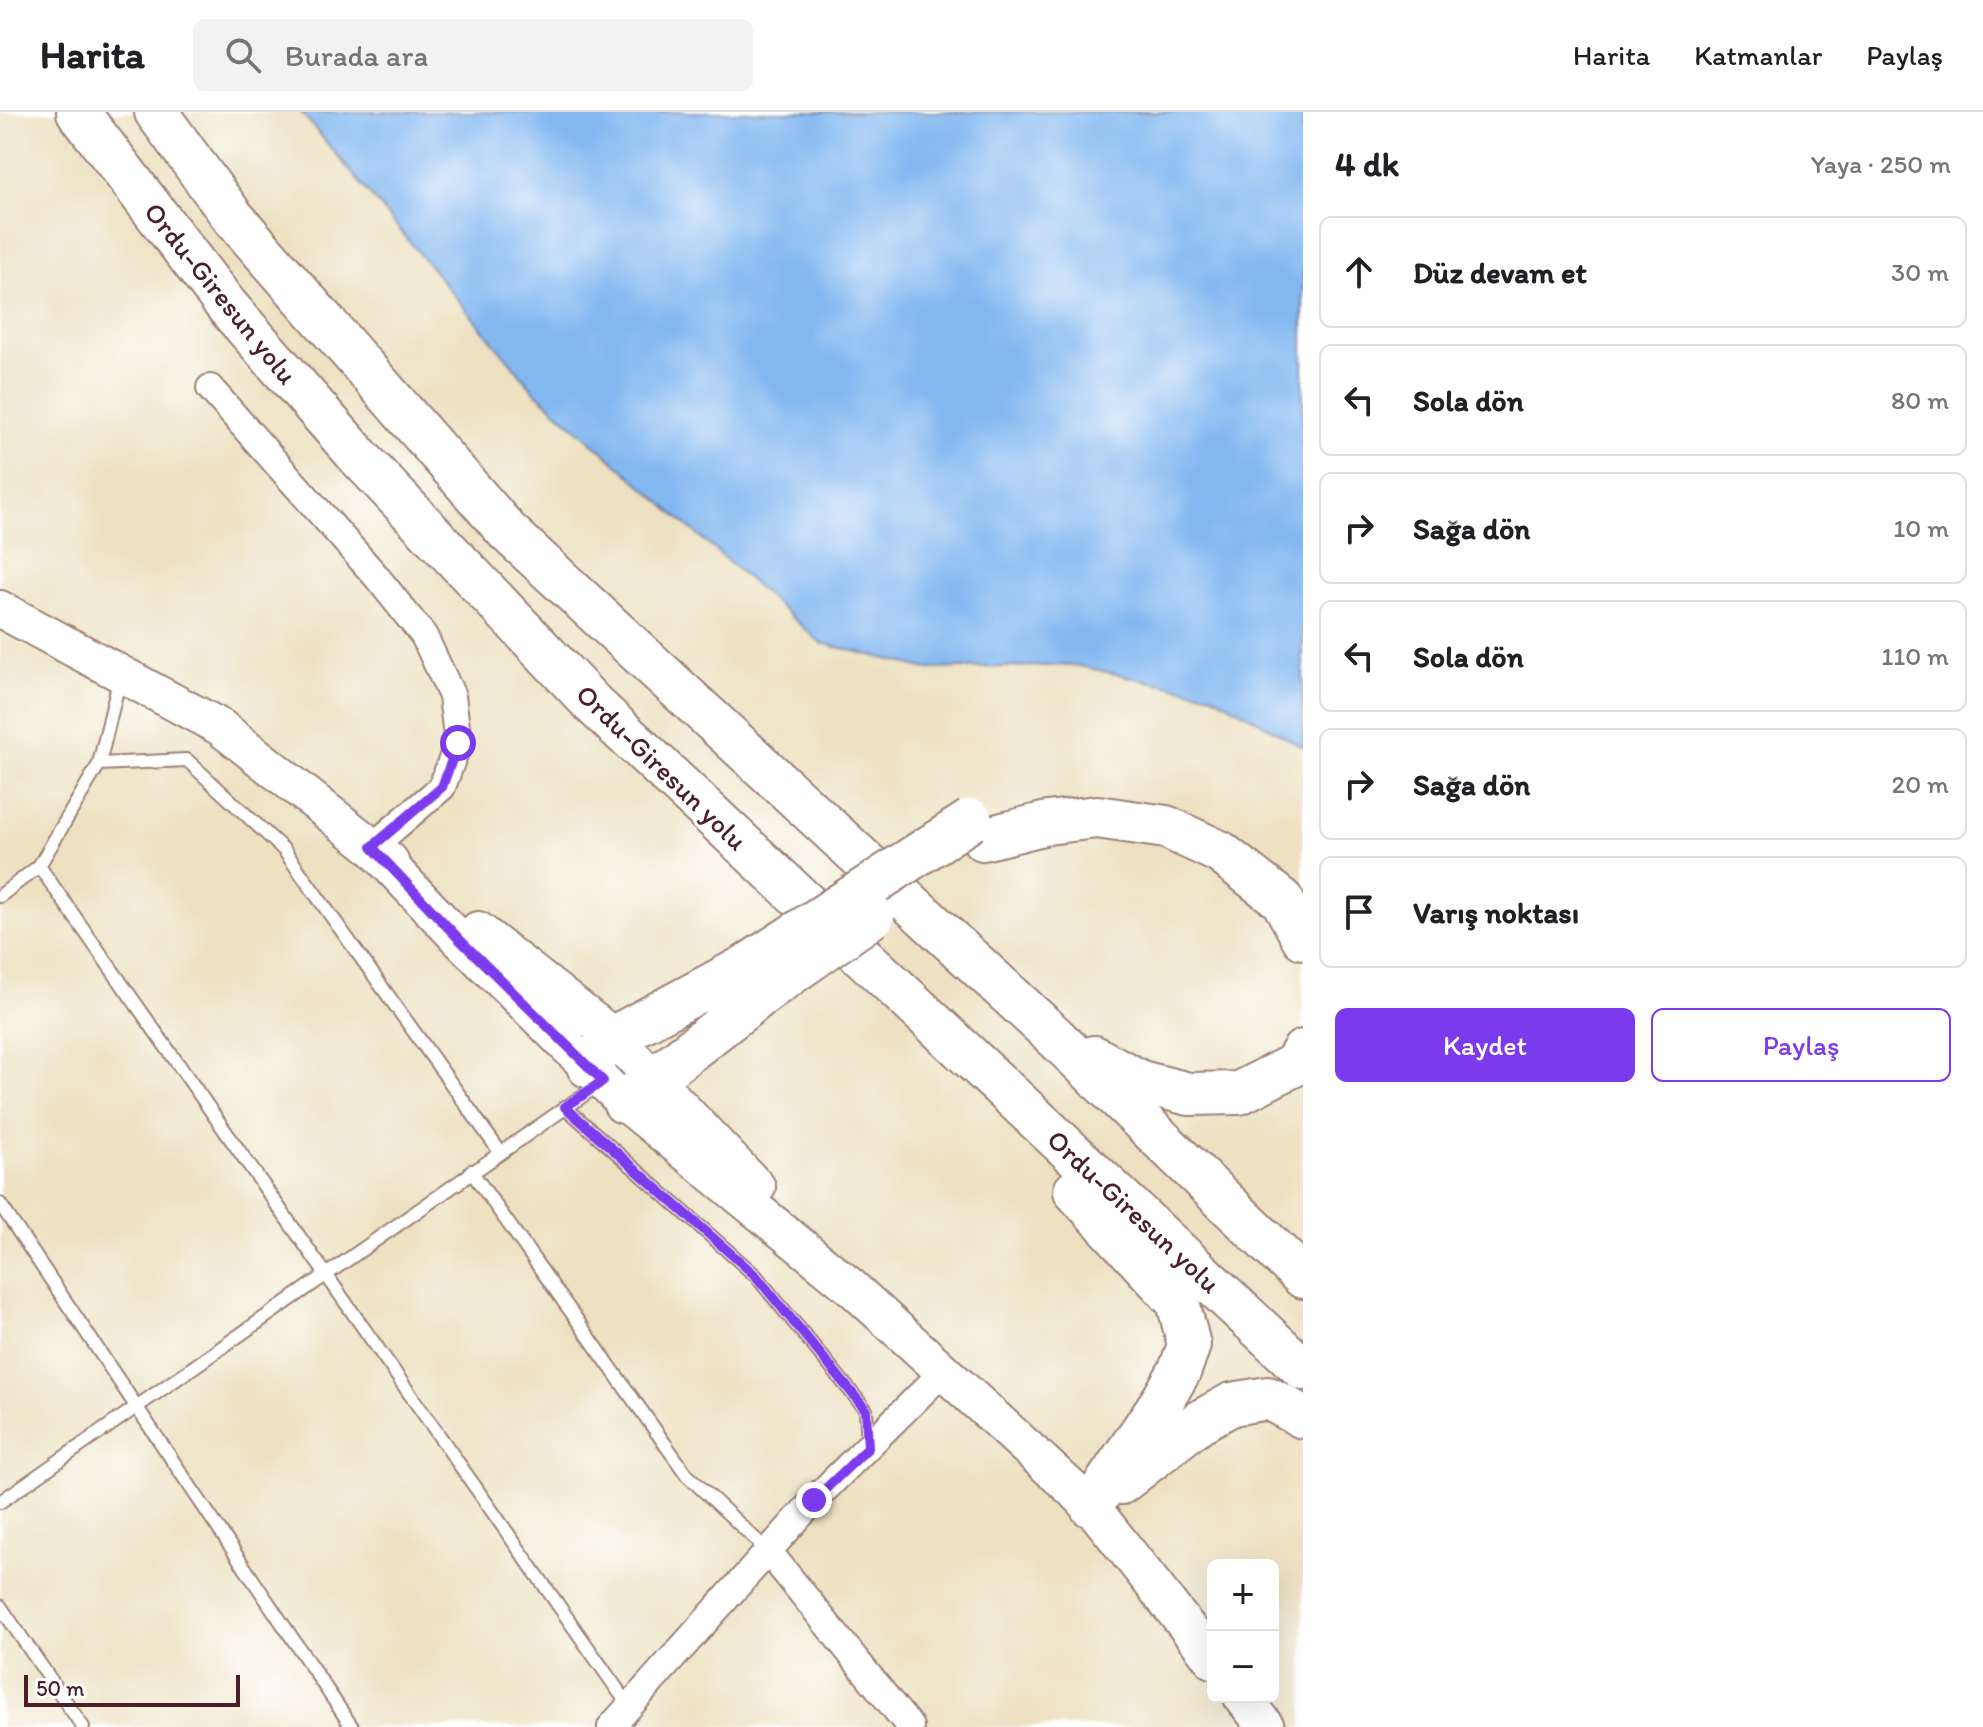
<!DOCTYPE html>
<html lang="tr">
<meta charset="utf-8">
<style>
body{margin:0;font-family:Itim,sans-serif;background:#f2f2f2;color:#202124}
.controls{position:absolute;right:24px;bottom:24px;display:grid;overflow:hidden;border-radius:12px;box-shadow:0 8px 32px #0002}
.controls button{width:72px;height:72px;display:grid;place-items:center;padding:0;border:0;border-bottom:2px solid #e0e0e0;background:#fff;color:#202124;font:40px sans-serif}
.scale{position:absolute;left:24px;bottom:20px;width:216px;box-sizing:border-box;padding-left:8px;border:4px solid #4a1f2b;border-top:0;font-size:22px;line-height:28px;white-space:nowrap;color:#4a1f2b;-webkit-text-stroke:6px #fff;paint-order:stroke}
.stop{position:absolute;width:24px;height:24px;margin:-18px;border:6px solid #7c3aed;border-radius:50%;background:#fff}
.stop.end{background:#7c3aed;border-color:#fff;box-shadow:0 2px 8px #0008}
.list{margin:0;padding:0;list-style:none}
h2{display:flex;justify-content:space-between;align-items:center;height:104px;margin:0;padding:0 32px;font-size:34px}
h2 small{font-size:26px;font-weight:400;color:#757577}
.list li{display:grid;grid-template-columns:52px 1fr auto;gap:24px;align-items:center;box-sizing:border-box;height:112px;margin:0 16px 16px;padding:0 16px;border:2px solid #e0e0e0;border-radius:12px}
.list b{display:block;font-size:30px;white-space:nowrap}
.list em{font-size:26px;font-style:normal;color:#757577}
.actions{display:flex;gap:16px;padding:24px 32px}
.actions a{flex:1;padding:18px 0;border:2px solid #7c3aed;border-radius:12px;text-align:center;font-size:28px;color:#7c3aed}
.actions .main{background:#7c3aed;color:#fff}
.icon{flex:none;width:44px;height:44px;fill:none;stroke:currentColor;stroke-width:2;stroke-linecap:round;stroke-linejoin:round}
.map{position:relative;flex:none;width:1303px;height:1615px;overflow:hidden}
header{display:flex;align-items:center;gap:48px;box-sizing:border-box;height:112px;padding:0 40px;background:#fff;border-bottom:2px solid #e0e0e0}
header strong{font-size:38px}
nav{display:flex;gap:44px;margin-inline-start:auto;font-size:28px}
.search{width:560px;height:72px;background:#f2f2f2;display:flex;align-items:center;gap:20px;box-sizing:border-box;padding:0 28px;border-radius:12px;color:#757577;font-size:30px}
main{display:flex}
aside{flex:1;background:#fff}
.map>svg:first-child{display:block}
.water{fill:#82b7f0;stroke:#666b8e;stroke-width:2}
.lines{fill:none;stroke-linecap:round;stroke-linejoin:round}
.service-casing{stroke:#9c8076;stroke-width:16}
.minor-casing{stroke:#9c8076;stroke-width:30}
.secondary-casing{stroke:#9c8076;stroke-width:40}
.trunk-casing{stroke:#9c8076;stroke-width:46}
.service{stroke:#fff;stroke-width:12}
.minor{stroke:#fff;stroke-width:26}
.secondary{stroke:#fff;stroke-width:36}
.trunk{stroke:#fff;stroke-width:42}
.trunk-bridge-casing{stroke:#9c8076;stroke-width:46;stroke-linecap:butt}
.trunk-bridge{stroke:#fff;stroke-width:42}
.route{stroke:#7c3aed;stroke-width:10}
.labels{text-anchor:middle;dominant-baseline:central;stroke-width:6;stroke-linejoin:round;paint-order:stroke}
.street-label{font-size:28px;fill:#4a1f2b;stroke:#fff}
</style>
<header>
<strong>Harita</strong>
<div class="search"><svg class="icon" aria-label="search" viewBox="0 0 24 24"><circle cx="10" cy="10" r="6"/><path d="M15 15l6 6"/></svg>Burada ara</div>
<nav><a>Harita</a><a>Katmanlar</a><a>Paylaş</a></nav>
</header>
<main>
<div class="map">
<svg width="1303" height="1615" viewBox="0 0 1303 1615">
<rect width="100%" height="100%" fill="#fff"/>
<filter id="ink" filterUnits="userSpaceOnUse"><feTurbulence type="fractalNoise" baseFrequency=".0125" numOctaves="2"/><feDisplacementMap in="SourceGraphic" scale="16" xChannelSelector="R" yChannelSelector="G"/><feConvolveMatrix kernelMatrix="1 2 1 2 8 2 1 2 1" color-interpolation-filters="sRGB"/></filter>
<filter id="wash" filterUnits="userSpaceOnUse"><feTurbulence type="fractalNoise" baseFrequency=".006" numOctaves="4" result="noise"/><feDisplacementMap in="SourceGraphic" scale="32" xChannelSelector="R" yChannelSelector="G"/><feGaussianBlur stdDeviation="1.8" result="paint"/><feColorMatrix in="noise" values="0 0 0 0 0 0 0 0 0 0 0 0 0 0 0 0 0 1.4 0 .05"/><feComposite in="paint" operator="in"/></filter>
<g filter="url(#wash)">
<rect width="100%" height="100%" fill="#ede1c1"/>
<path class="water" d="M301,0H1303V635L1213,583L1075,553L928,557L821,531L536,281Z"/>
</g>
<g filter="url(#ink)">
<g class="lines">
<defs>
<path id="service" d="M99,652L187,648L284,738L500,1040
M39,754L629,1594
M0,784L39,754L99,652L120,565
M565,995L756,1164L866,1298L868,1333
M471,1059L687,1363L768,1439
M0,1092L352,1615
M0,1390L601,971
M0,1494L83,1615"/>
<path id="minor" d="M210,276L376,464L424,524L452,584L458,631L442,675L372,735
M768,1439L910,1615
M611,1615L814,1388L943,1260"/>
<path id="secondary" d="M0,497L220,615L390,749
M372,735L459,827L624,990L851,1175L1091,1394L1213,1548
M478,818L614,925L757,1075
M1242,1585L1266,1615"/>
<path id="trunk" d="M78,0L226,193L359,345L593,592L1303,1257
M156,0L232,104L507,419L1055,925L1303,1165
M983,727L1047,711L1097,705L1166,715L1220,740L1282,788L1303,826
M1094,945L1141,970L1189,982L1239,981L1294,953L1303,939
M588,954L614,925L746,854
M624,990L769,877
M1075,1079L1178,1190L1189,1233L1180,1258L1164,1286L1091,1394
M1121,1371L1199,1310L1232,1292L1268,1286L1303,1305"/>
</defs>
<use href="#service" class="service-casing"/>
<use href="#minor" class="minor-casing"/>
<use href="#secondary" class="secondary-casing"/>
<use href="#trunk" class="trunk-casing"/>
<use href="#service" class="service"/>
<use href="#minor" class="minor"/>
<use href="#secondary" class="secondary"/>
<use href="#trunk" class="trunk"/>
<defs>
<path id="trunk-bridge" d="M746,854L971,708
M769,877L873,804"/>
</defs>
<use href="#trunk-bridge" class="trunk-bridge-casing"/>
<use href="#trunk-bridge" class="trunk-bridge"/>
</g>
</g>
<g class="lines" filter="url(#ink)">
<path class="route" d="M458,631L442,675L372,735L459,827L603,969L565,995L756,1164L866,1298L868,1336L814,1388"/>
</g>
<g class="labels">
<g class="street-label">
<text transform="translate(221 181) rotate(51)">Ordu-Giresun yolu</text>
<text transform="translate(662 655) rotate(44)">Ordu-Giresun yolu</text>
<text transform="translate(1134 1099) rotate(43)">Ordu-Giresun yolu</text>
</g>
</g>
</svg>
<div class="controls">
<button>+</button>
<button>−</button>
</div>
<div class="scale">50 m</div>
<div class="stop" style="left:458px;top:631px"></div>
<div class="stop end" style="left:814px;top:1388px"></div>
</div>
<aside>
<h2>4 dk<small>Yaya · 250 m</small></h2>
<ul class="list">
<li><svg class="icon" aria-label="ahead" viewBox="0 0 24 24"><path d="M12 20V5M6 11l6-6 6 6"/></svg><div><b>Düz devam et</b></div><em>30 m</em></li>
<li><svg class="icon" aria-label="left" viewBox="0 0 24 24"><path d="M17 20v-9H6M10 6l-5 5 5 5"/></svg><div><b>Sola dön</b></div><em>80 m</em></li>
<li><svg class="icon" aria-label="right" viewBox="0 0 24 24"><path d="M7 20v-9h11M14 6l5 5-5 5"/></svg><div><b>Sağa dön</b></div><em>10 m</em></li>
<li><svg class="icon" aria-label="left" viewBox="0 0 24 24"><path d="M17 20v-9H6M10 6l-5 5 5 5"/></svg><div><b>Sola dön</b></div><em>110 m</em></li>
<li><svg class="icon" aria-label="right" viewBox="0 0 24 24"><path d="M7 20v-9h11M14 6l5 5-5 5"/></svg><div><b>Sağa dön</b></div><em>20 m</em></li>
<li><svg class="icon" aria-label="arrive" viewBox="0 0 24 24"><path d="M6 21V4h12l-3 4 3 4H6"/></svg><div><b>Varış noktası</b></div></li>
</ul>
<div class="actions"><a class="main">Kaydet</a><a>Paylaş</a></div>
</aside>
</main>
